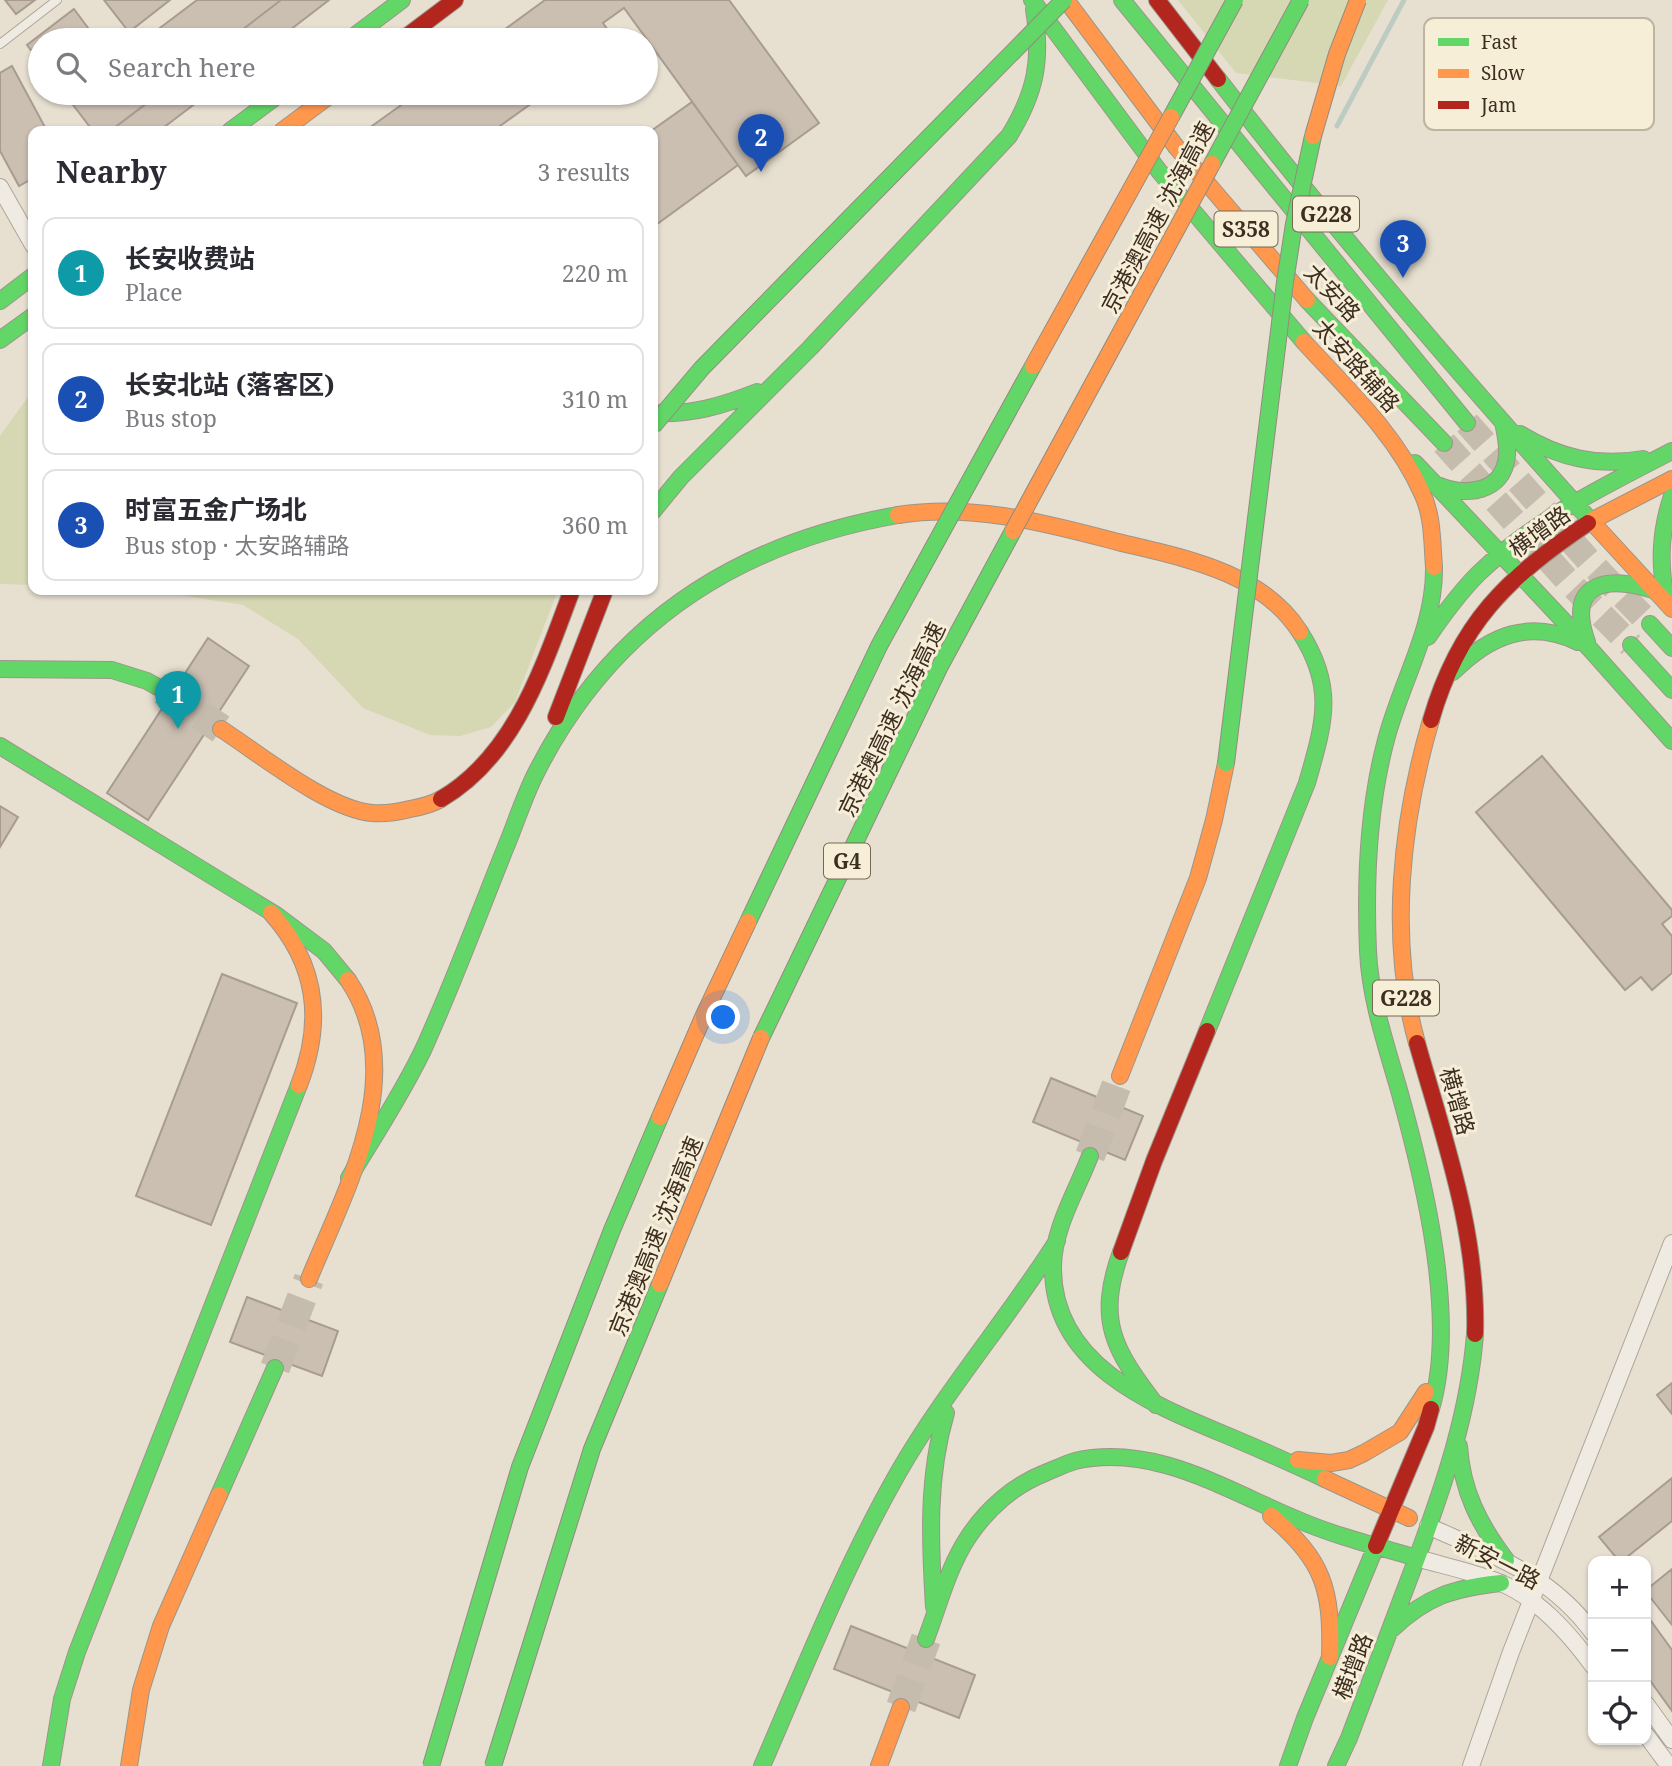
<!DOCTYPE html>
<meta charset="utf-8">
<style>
body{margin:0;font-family:"Noto Serif","Noto Sans SC",serif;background:#f7f7f7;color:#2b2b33}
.controls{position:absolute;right:21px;bottom:21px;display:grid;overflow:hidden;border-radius:14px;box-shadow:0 2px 5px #0004}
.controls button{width:63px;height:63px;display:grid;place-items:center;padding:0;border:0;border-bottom:2px solid #e1e1e2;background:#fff;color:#2b2b33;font:35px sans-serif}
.you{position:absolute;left:724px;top:1018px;width:24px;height:24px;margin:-18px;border:5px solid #fff;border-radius:50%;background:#1a73e8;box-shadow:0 0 0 10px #1a73e833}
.badge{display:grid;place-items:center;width:46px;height:46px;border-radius:50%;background:#0f766e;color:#fff;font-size:23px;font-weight:700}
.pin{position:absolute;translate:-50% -58px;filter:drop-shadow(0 2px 4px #0008)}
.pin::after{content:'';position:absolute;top:37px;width:24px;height:21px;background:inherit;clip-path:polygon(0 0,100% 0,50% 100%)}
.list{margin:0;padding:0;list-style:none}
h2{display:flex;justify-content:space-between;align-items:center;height:91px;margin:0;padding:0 28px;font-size:30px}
h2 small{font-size:23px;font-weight:400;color:#7c7c81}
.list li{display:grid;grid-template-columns:46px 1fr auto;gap:21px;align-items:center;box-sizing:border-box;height:112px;margin:0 14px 14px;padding:0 14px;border:2px solid #e1e1e2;border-radius:14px}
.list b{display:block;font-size:26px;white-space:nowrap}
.list p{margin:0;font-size:23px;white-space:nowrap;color:#7c7c81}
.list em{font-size:23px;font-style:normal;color:#7c7c81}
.icon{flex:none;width:38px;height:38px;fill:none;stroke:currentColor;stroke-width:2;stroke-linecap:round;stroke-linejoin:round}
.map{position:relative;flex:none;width:1672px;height:1766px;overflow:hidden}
.search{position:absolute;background:#fff;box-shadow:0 2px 5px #0004;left:28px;top:28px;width:630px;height:77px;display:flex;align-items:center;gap:18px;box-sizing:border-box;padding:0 24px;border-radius:38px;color:#7c7c81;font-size:26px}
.panel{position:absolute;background:#fff;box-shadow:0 2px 5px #0004;left:28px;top:126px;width:630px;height:469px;border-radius:14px}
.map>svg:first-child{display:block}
.green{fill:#d6d7b3}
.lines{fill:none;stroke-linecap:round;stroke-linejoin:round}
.stream{stroke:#bcccc2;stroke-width:5}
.building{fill:#cbbfb2;stroke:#a89c90;stroke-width:2}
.primary-tunnel{stroke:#c5bcae;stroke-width:26;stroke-dasharray:26 13;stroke-linecap:butt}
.highway-tunnel{stroke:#c5bcae;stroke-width:30;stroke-dasharray:30 15;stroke-linecap:butt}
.lane-casing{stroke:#ada599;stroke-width:10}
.street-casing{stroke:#ada599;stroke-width:18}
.fast-casing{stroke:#9c958a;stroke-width:18}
.slow-casing{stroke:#9c958a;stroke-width:18}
.jam-casing{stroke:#9c958a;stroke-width:18}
.lane{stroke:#efebe3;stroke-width:8}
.street{stroke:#efebe3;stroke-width:16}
.fast{stroke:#63d668;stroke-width:16}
.slow{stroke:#ff974d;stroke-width:16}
.jam{stroke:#b3261e;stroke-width:16}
.fast-bridge-casing{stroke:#928b80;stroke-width:18;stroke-linecap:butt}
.slow-bridge-casing{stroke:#928b80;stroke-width:18;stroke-linecap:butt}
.fast-bridge{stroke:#63d668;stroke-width:16}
.slow-bridge{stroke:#ff974d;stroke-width:16}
.labels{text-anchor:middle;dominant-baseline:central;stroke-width:6;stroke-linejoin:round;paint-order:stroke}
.shield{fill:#f7eed8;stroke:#756857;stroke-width:2}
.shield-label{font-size:21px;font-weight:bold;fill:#3d2e20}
.street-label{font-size:23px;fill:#3d2e20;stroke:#f7eed8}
.key{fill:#f7eed8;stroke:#bfb4a1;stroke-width:2}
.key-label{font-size:19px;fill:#3d2e20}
</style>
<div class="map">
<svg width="1672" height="1766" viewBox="0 0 1672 1766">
<rect width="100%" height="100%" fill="#e7e0d1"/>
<path class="green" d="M1178,0H1388L1341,86L1236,73Z
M33,390V585L0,584V436Z
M148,590H558L515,702L491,727L460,736L430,735L363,708L298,639L243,605Z"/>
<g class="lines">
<path class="stream" d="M1337,126L1404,0"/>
</g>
<path class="building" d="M5,0H35L16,14Z
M104,0H170L129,32Z
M197,0H281L229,40H144Z
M281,0H329L277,40H229Z
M545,0H729L819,123L746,176L624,8L603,23L615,40H490Z
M74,9L97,40H40V62L27,45Z
M12,66L47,131H33V178L19,186L0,151V73Z
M64,93H138L146,104L110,131H93Z
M160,93H209L159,131H110Z
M418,93H546L493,131H365Z
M692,102L738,165L653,227L651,131Z
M208,638L249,666L148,820L107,793Z
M1542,756L1672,910V916L1662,924L1672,936V973L1652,990L1641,977L1625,990L1476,812Z
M0,806L18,817L0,847Z
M222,974L297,1003L211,1225L136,1196Z
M1051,1078L1143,1116L1125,1160L1033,1122Z
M247,1297L338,1331L322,1376L230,1342Z
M1672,1383V1414L1657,1395Z
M1672,1478V1521L1622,1561H1619L1599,1537Z
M1672,1569V1625L1646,1592V1590Z
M1646,1614L1672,1650V1711L1646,1675Z
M851,1626L975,1675L959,1718L834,1669Z"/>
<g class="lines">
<path class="primary-tunnel" d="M1467,423L1590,562L1650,624
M1444,443L1568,581L1631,645"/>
<path class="highway-tunnel" d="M163,690L221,729
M1090,1156L1120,1076
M275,1368L309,1279
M901,1707L926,1639"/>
<defs>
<path id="lane" d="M0,44L57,0"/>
<path id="street" d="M0,187L33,245
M1428,1526C1492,1555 1550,1574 1593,1633
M1417,1558C1444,1566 1474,1572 1501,1583C1539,1599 1569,1633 1593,1666
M1646,1704L1672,1740
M1646,1735L1669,1766
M1471,1766L1511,1652L1672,1243"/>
<path id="fast" d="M1032,0L1159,171L1304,342
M1122,0L1467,423
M349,40L402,0
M1218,79C1336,232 1462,378 1591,521L1588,523
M230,131L281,93
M1307,300L1444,443
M0,301L33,276
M0,340L33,316
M653,413C691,415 722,406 757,392
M1520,434C1559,458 1598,467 1643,459
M1415,463L1590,649L1672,741
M1435,484C1464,497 1504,494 1507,455C1508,444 1505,433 1503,422
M653,511L681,477L810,348L1009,136C1036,92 1042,60 1034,9
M1666,600C1659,563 1660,532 1672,496
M1650,624L1672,648
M1428,637C1443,615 1459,593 1478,574C1534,520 1604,486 1672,451
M1587,642C1566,583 1605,575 1653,590
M1631,645L1672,690
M0,669L112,670L147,681L163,690
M1453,672C1490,635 1529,619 1578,642
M0,746L276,915L324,951L348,980
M1207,1031L1307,783C1324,723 1336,688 1300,632
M1090,1156C1077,1190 1053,1229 1053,1267C1052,1367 1156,1406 1233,1438C1264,1451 1295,1465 1325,1479
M349,1178C374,1136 402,1094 423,1050C453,984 478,916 505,849C516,823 524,796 537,771C612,624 737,543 898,515
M1121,1252C1096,1321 1114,1350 1156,1405
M1431,1409C1458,1318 1424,1180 1399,1090C1386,1045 1370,998 1368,951C1365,881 1368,807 1386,740C1401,682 1435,628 1434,567
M1459,1446C1462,1491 1479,1524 1506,1560
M219,1495L275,1368
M934,1607C930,1541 927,1477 946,1413
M1392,1629C1427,1596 1454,1588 1501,1583
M926,1639C939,1605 948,1567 969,1536C987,1509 1014,1485 1045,1473C1055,1469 1065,1464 1075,1461C1154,1443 1226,1490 1296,1519C1335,1536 1376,1546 1417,1558C1444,1485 1469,1412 1475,1334
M51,1766L62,1699L77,1652L299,1085
M762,1766C805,1667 845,1566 898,1473C945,1391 1007,1320 1057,1241
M1288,1766L1305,1718L1376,1546
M1336,1766L1349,1738L1417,1558"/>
<path id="slow" d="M1066,0L1177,148L1307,300
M282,131L333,93
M1304,342C1347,389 1396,434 1422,493C1433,516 1432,542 1434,567
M1672,479L1591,521L1672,609
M898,515C973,503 1045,523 1118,542C1183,558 1261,571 1300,632
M221,729C260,754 327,809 372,813C384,814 398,812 410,809C421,807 431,805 441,799
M271,913C317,964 324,1021 299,1085
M1417,1043C1388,939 1401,822 1431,720
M1120,1076L1198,878L1214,820L1226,763
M309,1279C346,1189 411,1073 348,980
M1298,1460L1331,1463L1349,1460L1364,1453L1400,1432L1426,1392
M1325,1479L1409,1518
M1271,1516C1324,1560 1332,1590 1330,1657
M129,1766L141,1690L161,1626L219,1495
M879,1766L901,1707"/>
<path id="jam" d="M1157,0L1218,79
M402,40L455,0
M556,717L605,590
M1431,720C1459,623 1507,578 1588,523
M441,799C515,756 543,667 572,590
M1417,1043C1444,1139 1478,1232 1475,1334
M1121,1252L1154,1161L1207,1031
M1376,1546L1426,1427L1431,1409"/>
</defs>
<use href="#lane" class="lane-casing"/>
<use href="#street" class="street-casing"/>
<use href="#fast" class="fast-casing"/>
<use href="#slow" class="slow-casing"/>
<use href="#jam" class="jam-casing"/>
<use href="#lane" class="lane"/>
<use href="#street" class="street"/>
<use href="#fast" class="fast"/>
<use href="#slow" class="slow"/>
<use href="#jam" class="jam"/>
<defs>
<path id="fast-bridge" d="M1171,117L1235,0
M1212,164L1301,0
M653,426L702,368L1064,0
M1226,763L1285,282L1294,224L1313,136
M748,922L879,646L1033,366
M761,1038L939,668L1013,531
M431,1766L520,1467L612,1230L660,1117
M493,1766L592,1449L660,1284"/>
<path id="slow-bridge" d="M1313,136L1337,54L1358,0
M1033,366L1171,117
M1013,531L1212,164
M660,1117L704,1015L748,922
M660,1284L761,1038"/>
</defs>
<use href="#fast-bridge" class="fast-bridge-casing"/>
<use href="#slow-bridge" class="slow-bridge-casing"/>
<use href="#fast-bridge" class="fast-bridge"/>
<use href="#slow-bridge" class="slow-bridge"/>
</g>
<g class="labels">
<g class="shield">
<rect x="1293" y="196.5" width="66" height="35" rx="5"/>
<rect x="1214.5" y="211.5" width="63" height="35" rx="5"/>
<rect x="824" y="843.5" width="46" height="35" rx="5"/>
<rect x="1373" y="980.5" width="66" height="35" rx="5"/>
</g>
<g class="shield-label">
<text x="1326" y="214">G228</text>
<text x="1246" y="229">S358</text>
<text x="847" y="861">G4</text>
<text x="1406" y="998">G228</text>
</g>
<g class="street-label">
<text transform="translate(1157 217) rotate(-62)">京港澳高速 沈海高速</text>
<text transform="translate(1333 292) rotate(47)">太安路</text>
<text transform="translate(1357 365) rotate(48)">太安路辅路</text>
<text transform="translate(1539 531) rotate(-36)">横增路</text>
<text transform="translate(891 719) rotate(-64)">京港澳高速 沈海高速</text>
<text transform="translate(1458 1101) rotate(74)">横增路</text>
<text transform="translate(655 1236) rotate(-68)">京港澳高速 沈海高速</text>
<text transform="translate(1498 1561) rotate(27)">新安一路</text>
<text transform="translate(1352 1666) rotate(-69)">横增路</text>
</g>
</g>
<rect x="1424" y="18" width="230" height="112" rx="10" class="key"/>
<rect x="1438" y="38" width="31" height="8" fill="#63d668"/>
<rect x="1438" y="69" width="31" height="9" fill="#ff974d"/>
<rect x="1438" y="101" width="31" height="8" fill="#b3261e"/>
<g class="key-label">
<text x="1481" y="49">Fast</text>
<text x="1481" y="80">Slow</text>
<text x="1481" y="112">Jam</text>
</g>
</svg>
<div class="controls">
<button>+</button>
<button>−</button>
<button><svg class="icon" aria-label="locate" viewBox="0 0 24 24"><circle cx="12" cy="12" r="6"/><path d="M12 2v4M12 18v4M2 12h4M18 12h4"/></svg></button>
</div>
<div class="you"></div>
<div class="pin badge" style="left:178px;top:729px;background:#0f9aa8">1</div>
<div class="pin badge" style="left:761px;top:172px;background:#1a4fb4">2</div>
<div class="pin badge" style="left:1403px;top:278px;background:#1a4fb4">3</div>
<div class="search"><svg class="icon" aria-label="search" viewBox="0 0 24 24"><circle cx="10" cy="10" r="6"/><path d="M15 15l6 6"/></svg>Search here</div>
<section class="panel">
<h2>Nearby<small>3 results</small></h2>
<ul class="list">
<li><span class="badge" style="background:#0f9aa8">1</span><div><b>长安收费站</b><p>Place</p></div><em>220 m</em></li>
<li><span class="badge" style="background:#1a4fb4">2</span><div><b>长安北站 (落客区)</b><p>Bus stop</p></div><em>310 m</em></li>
<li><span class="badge" style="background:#1a4fb4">3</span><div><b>时富五金广场北</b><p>Bus stop · 太安路辅路</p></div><em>360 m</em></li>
</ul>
</section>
</div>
